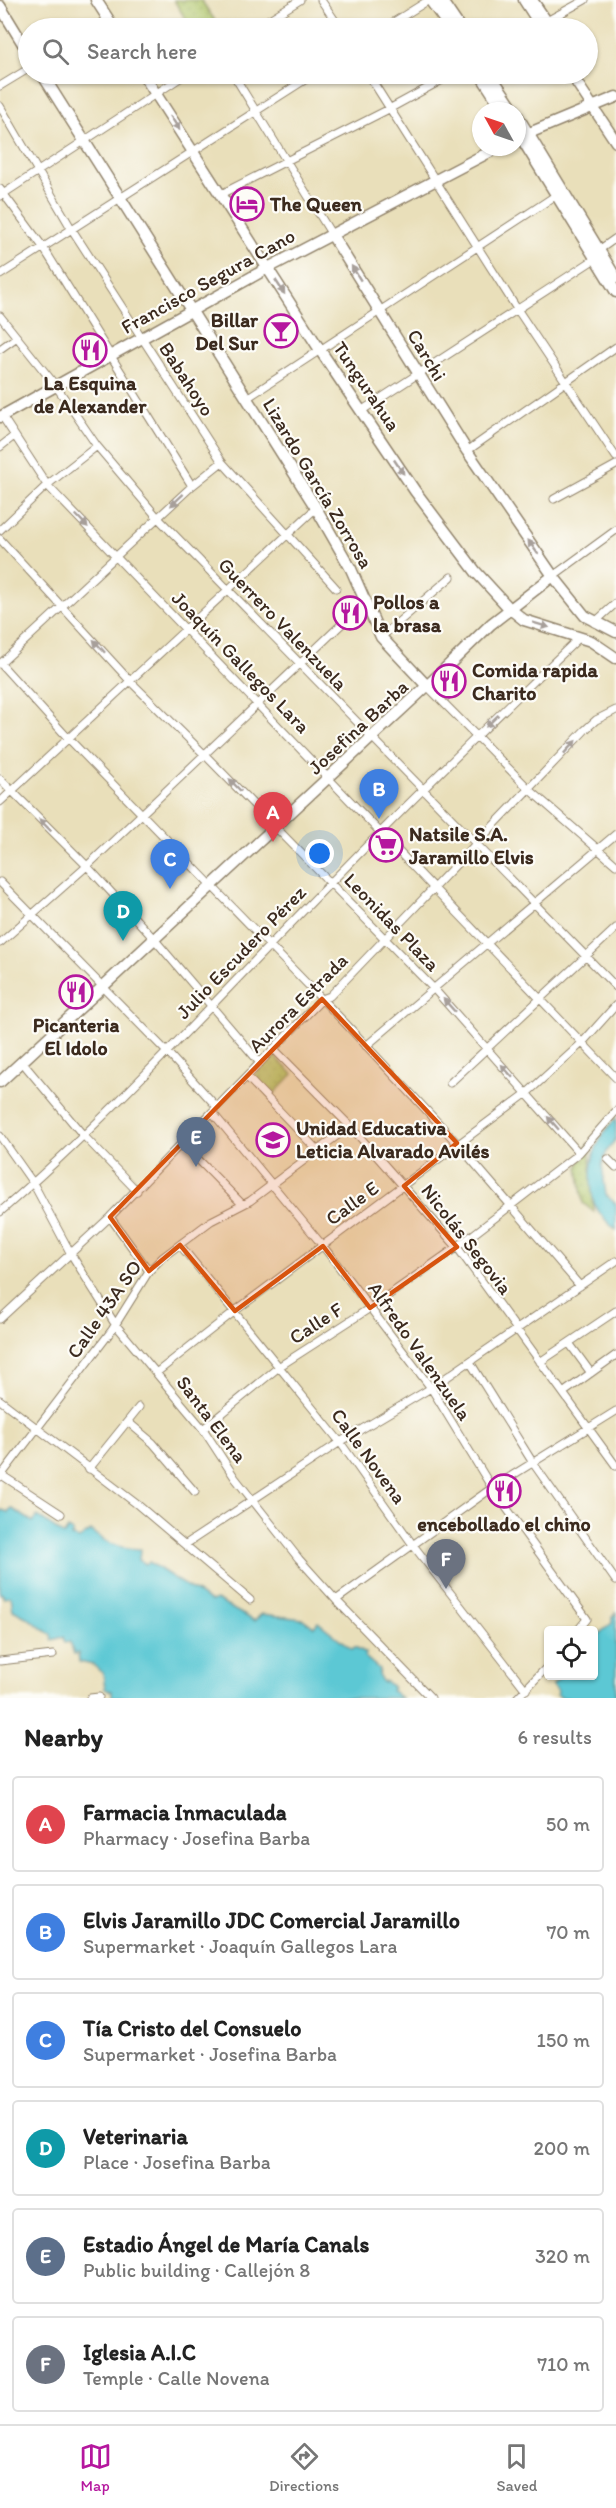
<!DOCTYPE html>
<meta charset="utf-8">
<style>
body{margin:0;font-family:Itim,sans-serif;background:#f2f2f2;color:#222}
.controls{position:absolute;right:18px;bottom:18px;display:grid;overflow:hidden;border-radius:6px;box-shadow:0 2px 4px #0004}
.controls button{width:54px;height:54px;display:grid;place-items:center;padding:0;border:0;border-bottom:2px solid #e0e0e0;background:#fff;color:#222;font:30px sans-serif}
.compass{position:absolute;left:472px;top:102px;width:54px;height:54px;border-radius:50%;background:#fff;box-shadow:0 2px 4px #0004;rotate:310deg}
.you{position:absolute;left:320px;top:854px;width:21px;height:21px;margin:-15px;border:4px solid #fff;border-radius:50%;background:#1a73e8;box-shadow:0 0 0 9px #1a73e833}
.badge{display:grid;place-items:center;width:39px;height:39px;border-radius:50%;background:#b5179e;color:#fff;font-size:20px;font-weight:700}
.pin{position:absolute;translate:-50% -50px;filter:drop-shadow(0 2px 3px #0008)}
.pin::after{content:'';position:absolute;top:32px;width:21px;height:18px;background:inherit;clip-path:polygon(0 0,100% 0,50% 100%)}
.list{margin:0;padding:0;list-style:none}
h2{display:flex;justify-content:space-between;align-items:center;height:78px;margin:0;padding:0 24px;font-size:26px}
h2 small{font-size:20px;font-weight:400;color:#767676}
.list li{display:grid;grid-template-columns:39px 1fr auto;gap:18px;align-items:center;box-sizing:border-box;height:96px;margin:0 12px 12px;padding:0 12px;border:2px solid #e0e0e0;border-radius:6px}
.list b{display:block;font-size:22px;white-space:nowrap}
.list p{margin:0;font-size:20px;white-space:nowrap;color:#767676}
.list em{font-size:20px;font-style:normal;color:#767676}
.icon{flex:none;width:33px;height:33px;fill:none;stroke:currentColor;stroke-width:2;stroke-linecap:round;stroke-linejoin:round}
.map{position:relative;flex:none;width:616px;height:1698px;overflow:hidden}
.search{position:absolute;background:#fff;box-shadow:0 2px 4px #0004;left:18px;right:18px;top:18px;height:66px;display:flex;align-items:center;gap:15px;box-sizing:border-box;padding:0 21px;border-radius:33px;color:#767676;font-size:22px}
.sheet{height:726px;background:#fff}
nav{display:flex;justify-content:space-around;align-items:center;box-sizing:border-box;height:84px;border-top:2px solid #e0e0e0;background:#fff;font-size:16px;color:#767676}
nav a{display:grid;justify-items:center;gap:3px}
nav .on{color:#b5179e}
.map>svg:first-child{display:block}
.park{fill:url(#park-dots);stroke:#757844;stroke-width:1.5}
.water{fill:#5cc8d4;stroke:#4c7979;stroke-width:1.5}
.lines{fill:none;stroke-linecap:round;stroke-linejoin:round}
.street-casing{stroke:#92846c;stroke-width:9}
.secondary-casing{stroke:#92846c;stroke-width:13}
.street{stroke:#fff;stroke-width:7}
.secondary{stroke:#fff;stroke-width:10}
.oneway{fill:#a79f9a}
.marked{fill:#d7540e;fill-opacity:0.2;stroke:#d7540e;stroke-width:4.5;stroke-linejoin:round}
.labels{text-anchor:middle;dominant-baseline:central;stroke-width:4.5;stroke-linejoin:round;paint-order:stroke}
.poi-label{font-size:20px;font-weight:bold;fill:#3b2a1e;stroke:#fdfcf7;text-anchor:start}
.street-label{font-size:20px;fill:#3b2a1e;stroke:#fdfcf7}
</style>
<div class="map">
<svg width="616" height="1698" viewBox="0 0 616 1698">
<defs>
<pattern id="park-dots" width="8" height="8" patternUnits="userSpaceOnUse" patternTransform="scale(1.5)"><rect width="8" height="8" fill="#afc569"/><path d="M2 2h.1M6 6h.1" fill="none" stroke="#97a95b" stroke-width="1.8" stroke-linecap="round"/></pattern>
</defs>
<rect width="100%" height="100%" fill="#fdfcf7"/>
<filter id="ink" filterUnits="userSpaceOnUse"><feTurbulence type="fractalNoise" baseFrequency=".0167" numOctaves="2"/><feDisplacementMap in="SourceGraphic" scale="12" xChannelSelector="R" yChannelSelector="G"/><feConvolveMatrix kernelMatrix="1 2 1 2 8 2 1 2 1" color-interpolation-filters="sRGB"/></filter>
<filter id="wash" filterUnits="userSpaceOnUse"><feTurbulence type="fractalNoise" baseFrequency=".008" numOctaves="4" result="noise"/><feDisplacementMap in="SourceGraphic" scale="24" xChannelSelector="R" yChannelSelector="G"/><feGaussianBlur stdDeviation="1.35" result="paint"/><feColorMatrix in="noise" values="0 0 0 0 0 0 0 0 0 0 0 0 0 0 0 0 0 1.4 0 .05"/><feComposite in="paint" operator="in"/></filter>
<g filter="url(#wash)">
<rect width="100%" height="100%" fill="#e9dfba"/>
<path class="park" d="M174,0H201L220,28H191Z
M273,1055L293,1074L271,1097L252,1078Z
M589,1142L594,1212L583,1203L578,1167Z"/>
<path class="water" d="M616,1118V1139L607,1151L602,1165L606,1195L616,1204V1230C609,1224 599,1214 595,1205C592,1199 592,1189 591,1182C590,1155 598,1137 616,1118Z
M11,1508L33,1522L37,1516L64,1535L68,1529L73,1532L71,1536L79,1539L91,1531C107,1544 119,1548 140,1549L139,1560L146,1564L149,1562L211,1602L216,1600L255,1621L261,1614L303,1619L314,1627L318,1622L352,1649L355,1647L366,1653L365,1657L379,1669L378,1674L383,1683L385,1681L393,1687L391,1690L401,1698H112V1691L105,1689L103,1673L93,1665L79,1662L78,1653L74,1654L70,1642L65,1643L63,1637L52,1640L51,1635L28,1618L13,1610L11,1596L3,1597V1594H0V1513L2,1510L8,1512Z
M616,1613V1698H562L557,1695L558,1692L552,1685L562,1676H594V1638L612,1623V1617Z"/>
</g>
<g filter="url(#ink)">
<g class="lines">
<defs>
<path id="street" d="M321,0L340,28
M94,28L108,19
M255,28L300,0
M384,28L429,0
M534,28L585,0
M233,74L332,235
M368,74L517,309L616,457
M0,86L28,69
M0,106L71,228L222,462L336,588
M0,189L43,247L192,486
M221,194L389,109L453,74
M0,196L186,74
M596,252L616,238
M0,275L314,74
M0,316L56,386L97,446L158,518L616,987
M0,349L17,337
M247,398L558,194
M361,411L598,257
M2,416L47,485L616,1078
M0,447L14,436
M467,451L616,347
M554,499L616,465
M0,530L47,485L97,446
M0,539L131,682L205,755L434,989L579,1153
M553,576L616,530
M594,623L616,603
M381,637L451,577
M0,663L68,738L347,1025L457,1143L580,1286
M0,664L192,486L222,462
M427,686L530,790L616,865
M0,779L87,866L155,940L260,1063
M0,802L316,508
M0,882L166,1051L217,1107
M0,943L87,866L367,600
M366,1046L616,834
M274,1049L350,1126L457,1247L616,1466
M22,1062L83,1135L137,1191
M247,1077L318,1151
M450,1083L616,928
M212,1112L323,1246L431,1388L492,1488L587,1619L578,1630
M0,1136L33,1183L71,1254L115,1324L203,1429L235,1478L299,1559L336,1600L431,1698
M182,1143L242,1204
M608,1159L616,1167
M0,1212C96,1129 183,1035 271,944C372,839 475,737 580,637
M110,1217L149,1271
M180,1245L340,1442L413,1545L526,1690
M0,1319L110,1217L322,999L330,996L585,730L596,720L616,710
M569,1343L591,1373
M470,1362L533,1463L616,1581
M540,1362L616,1311
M156,1373L235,1311L527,1093L582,1043L616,1005
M563,1393L616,1355
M0,1400L138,1505L250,1600
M128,1422L153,1443L195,1492
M203,1429L280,1366L370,1308L457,1247L579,1153L616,1111
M89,1469L139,1407
M0,1474L61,1514
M0,1477L112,1330L149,1271L163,1257L211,1221L250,1201L350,1126
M186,1544L340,1442L431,1388L616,1261
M336,1600L492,1488L616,1411
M0,1661L53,1655
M90,1698L99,1697
M517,1698L548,1666"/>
<path id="secondary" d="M96,0L114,28
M430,0L450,28
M441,0L460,28
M524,0L542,28
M532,0L551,28
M0,6L28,52
M42,74L316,508L351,569L381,637L427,686
M143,74L320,350L415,491L476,572L509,608L524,620L591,641L616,658
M480,74L504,111
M490,74L515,111
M571,74L616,142
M517,115L616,278
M517,131L616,292
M522,136L616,97
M332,235L467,451L553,576L585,616L616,632
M0,417L268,268L499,147
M0,1082L427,686L491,624L553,576"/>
</defs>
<use href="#street" class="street-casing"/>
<use href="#secondary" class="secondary-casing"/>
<use href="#street" class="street"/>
<use href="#secondary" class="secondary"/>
</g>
<defs><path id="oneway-solid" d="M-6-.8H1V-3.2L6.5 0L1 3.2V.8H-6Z" transform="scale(1.5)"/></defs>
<g class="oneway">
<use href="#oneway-solid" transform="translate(175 123) rotate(57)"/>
<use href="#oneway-solid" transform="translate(356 273) rotate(-122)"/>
<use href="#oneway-solid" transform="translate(280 287) rotate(57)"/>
<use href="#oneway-solid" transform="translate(399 467) rotate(56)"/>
<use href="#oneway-solid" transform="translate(177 500) rotate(137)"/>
<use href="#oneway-solid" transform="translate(82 521) rotate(46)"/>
<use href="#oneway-solid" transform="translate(533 547) rotate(-125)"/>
<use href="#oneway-solid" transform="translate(541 625) rotate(17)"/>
<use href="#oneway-solid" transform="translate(99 646) rotate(-132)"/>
<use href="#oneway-solid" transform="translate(492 721) rotate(136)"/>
<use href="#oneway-solid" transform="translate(570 747) rotate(-47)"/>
<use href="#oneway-solid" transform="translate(235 785) rotate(-134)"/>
<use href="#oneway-solid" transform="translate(45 825) rotate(-135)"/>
<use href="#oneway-solid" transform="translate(449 1005) rotate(-132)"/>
<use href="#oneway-solid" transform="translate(507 1071) rotate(-131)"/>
<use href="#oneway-solid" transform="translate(553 1123) rotate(-131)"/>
</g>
</g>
<path class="marked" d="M322,999L457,1143L404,1186L457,1247L370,1308L323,1246L235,1311L180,1245L149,1271L110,1217Z"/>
<defs>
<symbol id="hotel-ring" viewBox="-11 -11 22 22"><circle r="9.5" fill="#fdfcf7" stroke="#b5179e" stroke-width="1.5"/><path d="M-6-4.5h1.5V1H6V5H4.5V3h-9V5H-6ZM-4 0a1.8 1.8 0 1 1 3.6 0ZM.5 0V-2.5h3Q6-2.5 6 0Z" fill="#b5179e"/></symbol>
<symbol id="bar-ring" viewBox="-11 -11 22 22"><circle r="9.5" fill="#fdfcf7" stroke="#b5179e" stroke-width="1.5"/><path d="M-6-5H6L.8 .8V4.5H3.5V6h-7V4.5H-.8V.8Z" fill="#b5179e"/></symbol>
<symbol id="restaurant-ring" viewBox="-11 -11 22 22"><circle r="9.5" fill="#fdfcf7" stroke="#b5179e" stroke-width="1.5"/><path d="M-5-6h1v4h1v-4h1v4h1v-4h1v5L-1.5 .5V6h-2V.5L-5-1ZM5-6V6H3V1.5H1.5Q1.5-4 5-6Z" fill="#b5179e"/></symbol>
<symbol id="supermarket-ring" viewBox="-11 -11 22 22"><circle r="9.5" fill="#fdfcf7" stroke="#b5179e" stroke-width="1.5"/><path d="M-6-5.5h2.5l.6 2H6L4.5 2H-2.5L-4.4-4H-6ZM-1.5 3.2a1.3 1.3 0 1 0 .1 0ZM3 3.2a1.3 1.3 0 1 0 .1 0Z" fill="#b5179e"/></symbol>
<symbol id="school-ring" viewBox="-11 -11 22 22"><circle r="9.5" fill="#fdfcf7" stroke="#b5179e" stroke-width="1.5"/><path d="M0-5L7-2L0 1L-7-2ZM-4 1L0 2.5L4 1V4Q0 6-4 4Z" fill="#b5179e"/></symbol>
</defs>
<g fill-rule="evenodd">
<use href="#hotel-ring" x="228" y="185" width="38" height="38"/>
<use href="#bar-ring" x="262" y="312" width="38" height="38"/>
<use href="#restaurant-ring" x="71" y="331" width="38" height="38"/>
<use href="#restaurant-ring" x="331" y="594" width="38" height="38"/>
<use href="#restaurant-ring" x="430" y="662" width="38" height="38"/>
<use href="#supermarket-ring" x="367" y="826" width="38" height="38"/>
<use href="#restaurant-ring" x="57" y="973" width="38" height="38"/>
<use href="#school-ring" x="254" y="1121" width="38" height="38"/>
<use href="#restaurant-ring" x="485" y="1472" width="38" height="38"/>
</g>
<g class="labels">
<g class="poi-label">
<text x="270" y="204">The Queen</text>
<text x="258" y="320" text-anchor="end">Billar<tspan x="258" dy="23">Del Sur</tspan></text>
<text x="90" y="383" text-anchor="middle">La Esquina<tspan x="90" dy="23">de Alexander</tspan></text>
<text x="373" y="602">Pollos a<tspan x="373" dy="23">la brasa</tspan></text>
<text x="472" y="670">Comida rapida<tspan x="472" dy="23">Charito</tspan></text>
<text x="409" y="834">Natsile S.A.<tspan x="409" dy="23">Jaramillo Elvis</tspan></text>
<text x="76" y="1025" text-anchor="middle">Picanteria<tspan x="76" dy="23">El Idolo</tspan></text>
<text x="296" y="1128">Unidad Educativa<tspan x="296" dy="23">Leticia Alvarado Avilés</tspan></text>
<text x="504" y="1524" text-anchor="middle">encebollado el chino</text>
</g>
<g class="street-label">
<text transform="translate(208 281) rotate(-29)">Francisco Segura Cano</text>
<text transform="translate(427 355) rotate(59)">Carchi</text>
<text transform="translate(187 379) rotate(57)">Babahoyo</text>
<text transform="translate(367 386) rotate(56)">Tungurahua</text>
<text transform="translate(318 483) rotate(59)">Lizardo García Zorrosa</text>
<text transform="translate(283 624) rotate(46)">Guerrero Valenzuela</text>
<text transform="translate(241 662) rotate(46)">Joaquín Gallegos Lara</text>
<text transform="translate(358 727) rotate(-43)">Josefina Barba</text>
<text transform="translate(392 922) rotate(46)">Leonidas Plaza</text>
<text transform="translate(241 952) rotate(-46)">Julio Escudero Pérez</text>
<text transform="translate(298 1003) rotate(-45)">Aurora Estrada</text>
<text transform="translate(352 1203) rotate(-36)">Calle E</text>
<text transform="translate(467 1239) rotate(52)">Nicolás Segovia</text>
<text transform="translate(104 1309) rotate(-55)">Calle 43A SO</text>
<text transform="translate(316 1323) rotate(-33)">Calle F</text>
<text transform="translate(420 1351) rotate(55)">Alfredo Valenzuela</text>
<text transform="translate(212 1419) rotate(53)">Santa Elena</text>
<text transform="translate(369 1456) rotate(54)">Calle Novena</text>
</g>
</g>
</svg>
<div class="controls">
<button><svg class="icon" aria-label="locate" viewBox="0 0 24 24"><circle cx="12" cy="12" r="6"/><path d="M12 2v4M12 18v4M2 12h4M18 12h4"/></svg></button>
</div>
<svg class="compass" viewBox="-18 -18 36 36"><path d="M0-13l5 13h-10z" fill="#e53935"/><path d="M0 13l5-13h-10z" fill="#767676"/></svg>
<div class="you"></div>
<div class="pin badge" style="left:273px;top:842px;background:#e0444e">A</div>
<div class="pin badge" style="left:379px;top:819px;background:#3f7fe0">B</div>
<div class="pin badge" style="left:170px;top:889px;background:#3f7fe0">C</div>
<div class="pin badge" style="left:123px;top:941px;background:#0f9aa8">D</div>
<div class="pin badge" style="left:196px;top:1167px;background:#5c6f8a">E</div>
<div class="pin badge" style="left:446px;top:1589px;background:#6b7280">F</div>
<div class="search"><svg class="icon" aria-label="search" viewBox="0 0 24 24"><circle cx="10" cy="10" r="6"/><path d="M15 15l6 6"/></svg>Search here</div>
</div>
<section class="sheet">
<h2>Nearby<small>6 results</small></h2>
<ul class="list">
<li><span class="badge" style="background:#e0444e">A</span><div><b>Farmacia Inmaculada</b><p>Pharmacy · Josefina Barba</p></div><em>50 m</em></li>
<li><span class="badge" style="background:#3f7fe0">B</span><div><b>Elvis Jaramillo JDC Comercial Jaramillo</b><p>Supermarket · Joaquín Gallegos Lara</p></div><em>70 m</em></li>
<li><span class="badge" style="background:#3f7fe0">C</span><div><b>Tía Cristo del Consuelo</b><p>Supermarket · Josefina Barba</p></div><em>150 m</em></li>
<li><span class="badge" style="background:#0f9aa8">D</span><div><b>Veterinaria</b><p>Place · Josefina Barba</p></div><em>200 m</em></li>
<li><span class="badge" style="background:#5c6f8a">E</span><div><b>Estadio Ángel de María Canals</b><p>Public building · Callejón 8</p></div><em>320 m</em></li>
<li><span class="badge" style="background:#6b7280">F</span><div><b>Iglesia A.I.C</b><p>Temple · Calle Novena</p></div><em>710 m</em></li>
</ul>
</section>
<nav>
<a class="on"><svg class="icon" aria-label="map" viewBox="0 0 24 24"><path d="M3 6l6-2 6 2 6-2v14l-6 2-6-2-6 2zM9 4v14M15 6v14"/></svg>Map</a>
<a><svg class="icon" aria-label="directions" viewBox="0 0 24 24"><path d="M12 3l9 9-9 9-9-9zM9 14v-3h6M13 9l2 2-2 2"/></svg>Directions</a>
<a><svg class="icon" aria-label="saved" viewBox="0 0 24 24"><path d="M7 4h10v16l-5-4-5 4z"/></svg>Saved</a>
</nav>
